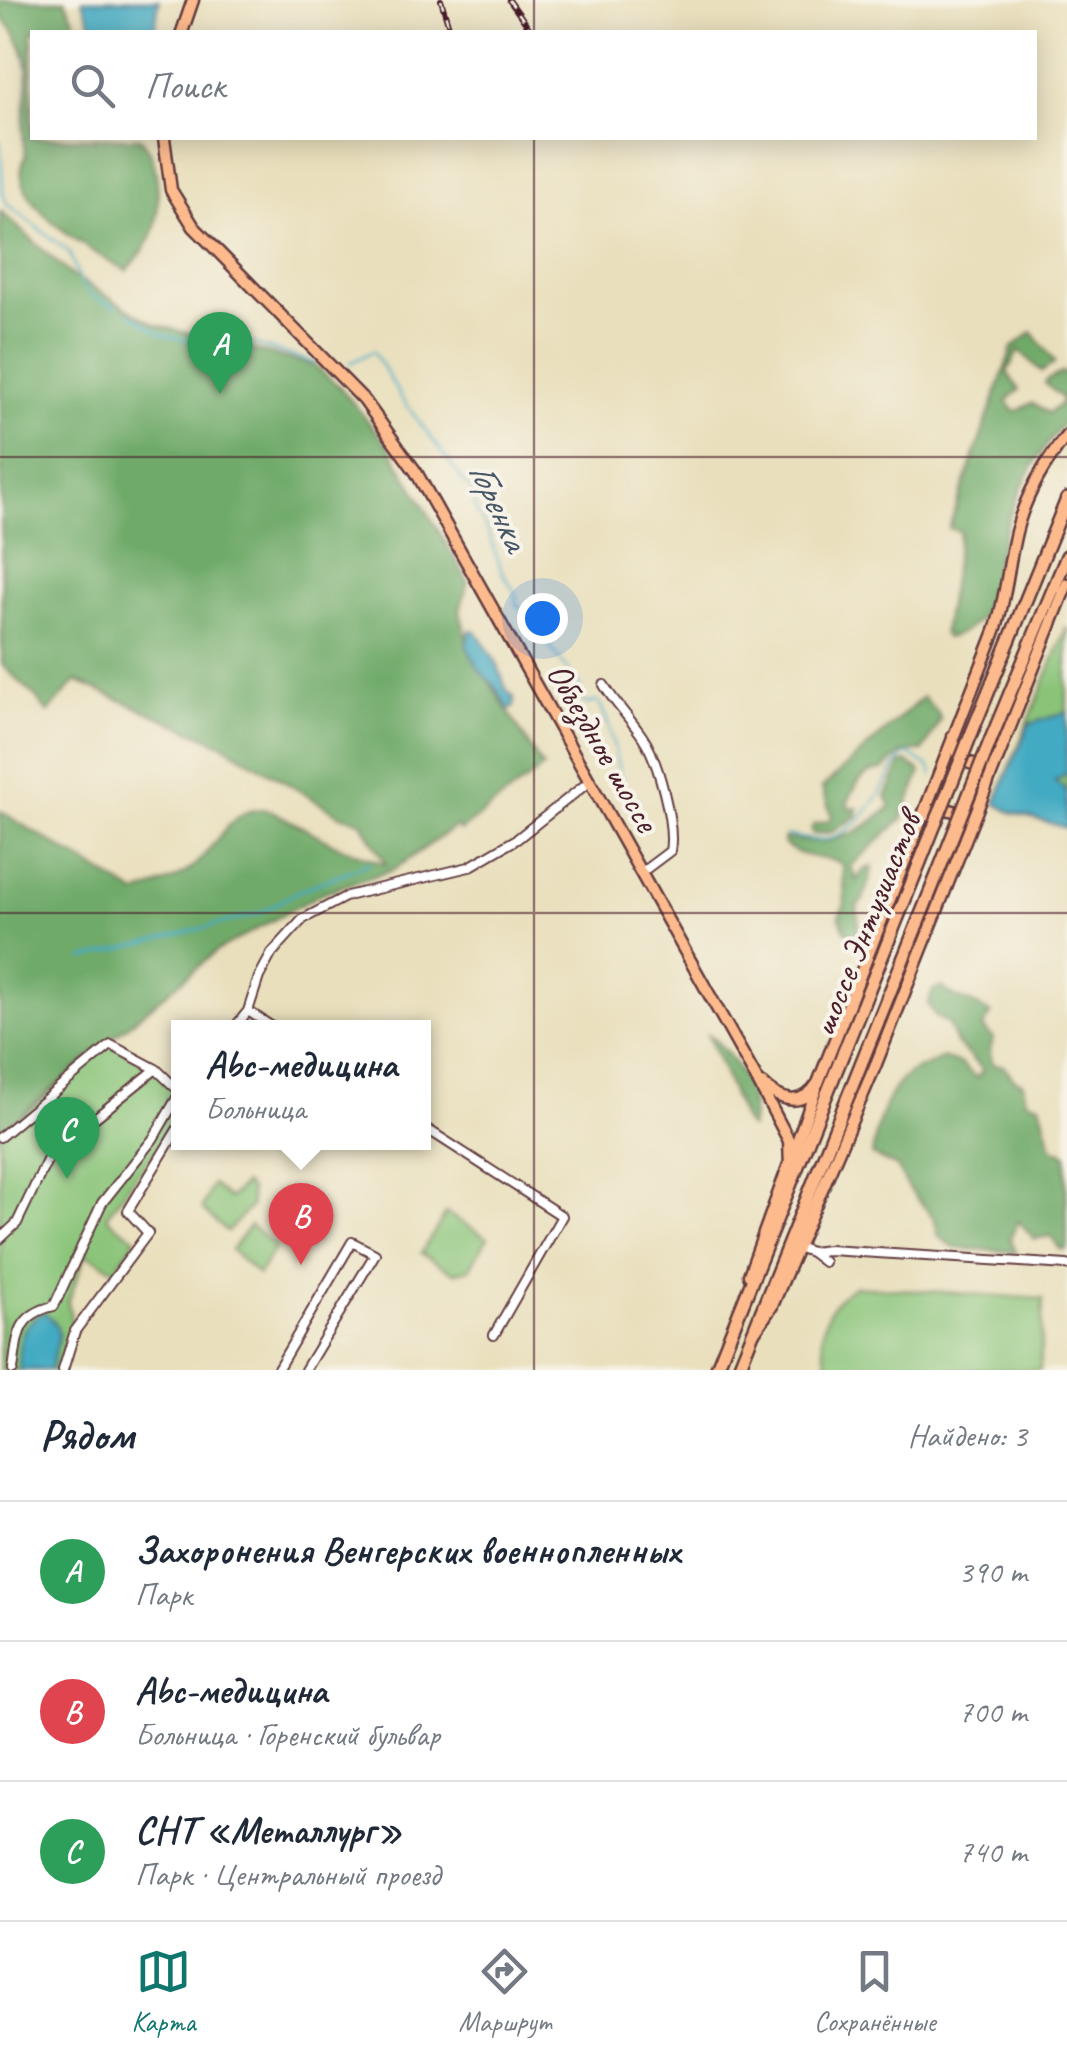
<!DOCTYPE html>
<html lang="ru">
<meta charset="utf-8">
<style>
body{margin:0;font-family:Caveat,sans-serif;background:#f6f6f7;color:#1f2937}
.you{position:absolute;left:542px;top:618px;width:35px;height:35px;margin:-25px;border:8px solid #fff;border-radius:50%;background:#1a73e8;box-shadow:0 0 0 15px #1a73e833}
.badge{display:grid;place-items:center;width:65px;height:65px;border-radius:50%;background:#0f766e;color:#fff;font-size:32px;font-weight:700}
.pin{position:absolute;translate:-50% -82px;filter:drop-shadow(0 2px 5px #0008)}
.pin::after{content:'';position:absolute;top:52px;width:35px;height:30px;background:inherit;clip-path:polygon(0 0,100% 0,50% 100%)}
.popup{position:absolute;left:171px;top:1020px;width:260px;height:130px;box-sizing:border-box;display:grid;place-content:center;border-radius:0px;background:#fff;filter:drop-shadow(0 2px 8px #0005);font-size:32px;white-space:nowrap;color:#747a83}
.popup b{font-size:38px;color:#1f2937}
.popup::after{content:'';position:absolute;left:50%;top:100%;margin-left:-20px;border:20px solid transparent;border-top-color:#fff}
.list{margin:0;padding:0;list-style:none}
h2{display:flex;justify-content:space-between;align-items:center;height:130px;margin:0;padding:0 40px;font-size:42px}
h2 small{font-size:32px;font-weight:400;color:#747a83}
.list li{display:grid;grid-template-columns:65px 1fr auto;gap:30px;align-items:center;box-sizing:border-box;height:140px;padding:0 40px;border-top:2px solid #e0e1e3}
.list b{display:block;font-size:38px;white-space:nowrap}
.list p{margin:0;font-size:32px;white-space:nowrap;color:#747a83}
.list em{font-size:32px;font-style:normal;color:#747a83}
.icon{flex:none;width:55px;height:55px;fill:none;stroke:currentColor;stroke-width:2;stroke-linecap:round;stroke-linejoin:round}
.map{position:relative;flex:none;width:1067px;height:1370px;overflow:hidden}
.search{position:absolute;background:#fff;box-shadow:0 5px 25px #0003;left:30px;right:30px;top:30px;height:110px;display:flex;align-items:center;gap:25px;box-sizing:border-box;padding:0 35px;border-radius:0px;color:#747a83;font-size:38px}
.sheet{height:550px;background:#fff}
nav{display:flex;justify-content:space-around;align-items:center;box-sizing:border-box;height:140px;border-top:2px solid #e0e1e3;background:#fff;font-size:28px;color:#747a83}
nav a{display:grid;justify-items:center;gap:5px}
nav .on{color:#0f766e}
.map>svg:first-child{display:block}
.green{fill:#8ac479;stroke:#6a7252;stroke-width:2.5}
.forest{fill:#6faa69;stroke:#5c644a;stroke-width:2.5}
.water{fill:#42aac2;stroke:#466476;stroke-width:2.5}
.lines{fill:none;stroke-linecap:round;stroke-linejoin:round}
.stream{stroke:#42aac2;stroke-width:2.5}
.minor-casing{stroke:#623c41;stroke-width:12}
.major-casing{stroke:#623c41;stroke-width:15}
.highway-casing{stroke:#623c41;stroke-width:16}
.minor{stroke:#fff;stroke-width:8}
.major{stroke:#fcba8d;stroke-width:10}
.highway{stroke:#fcba8d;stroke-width:11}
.rail-casing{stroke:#4a1f2b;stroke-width:6}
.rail{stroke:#f7f3e8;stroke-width:2.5;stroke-dasharray:8;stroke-linecap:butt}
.highway-bridge-casing{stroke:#623c41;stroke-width:16;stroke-linecap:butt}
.highway-bridge{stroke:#fcba8d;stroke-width:11}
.grid{fill:none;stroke:#4a1f2b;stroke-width:2.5;stroke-opacity:0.55}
.labels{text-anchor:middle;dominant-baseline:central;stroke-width:8;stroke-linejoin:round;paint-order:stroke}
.street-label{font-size:35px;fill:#4a1f2b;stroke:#f7f3e8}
.water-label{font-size:38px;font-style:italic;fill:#475767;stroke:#f7f3e8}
</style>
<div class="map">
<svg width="1067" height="1370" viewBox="0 0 1067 1370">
<rect width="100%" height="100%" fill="#f7f3e8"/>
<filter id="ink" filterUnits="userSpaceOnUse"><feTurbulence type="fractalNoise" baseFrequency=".01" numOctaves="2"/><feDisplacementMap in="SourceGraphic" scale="20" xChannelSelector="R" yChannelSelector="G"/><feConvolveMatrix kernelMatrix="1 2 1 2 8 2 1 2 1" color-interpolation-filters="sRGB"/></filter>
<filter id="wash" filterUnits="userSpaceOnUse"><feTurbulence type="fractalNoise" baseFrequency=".0048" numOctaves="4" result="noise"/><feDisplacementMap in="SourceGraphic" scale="40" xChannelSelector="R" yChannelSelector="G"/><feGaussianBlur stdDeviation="2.25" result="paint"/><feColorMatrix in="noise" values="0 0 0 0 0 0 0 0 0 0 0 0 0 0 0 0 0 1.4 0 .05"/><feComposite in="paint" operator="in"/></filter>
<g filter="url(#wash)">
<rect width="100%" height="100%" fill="#e9dfbc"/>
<path class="green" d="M1067,627V827L1011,812L995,803Z
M109,1043L157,1068L178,1086V1111L161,1143L107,1215L109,1220L136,1239L115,1270L86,1254L68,1302L73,1330L61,1370H0V1134Z
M212,1184L229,1199L244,1184L250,1190L251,1206L227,1232L202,1209Z
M446,1213L488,1238L469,1269L454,1273L421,1253Z
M250,1225L276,1247L258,1275L231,1250Z
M855,1286L1043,1299L1040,1370H831C814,1338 823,1304 855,1286Z"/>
<path class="forest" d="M0,0H65L80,32H32V138H140C160,157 161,205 154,230C149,246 136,259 127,271C96,255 0,199 26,157C13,100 51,70 0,15Z
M0,211L70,274L156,325L313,365L339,386L390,448L468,581L460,611L469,648L543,768L460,831L456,826L393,870L324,892L217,951L0,1132V811L137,894C155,887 174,881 189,870C218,849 228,803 270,810L342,848L386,864L361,821L340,815L222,744L76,681L48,713L34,695L2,665Z
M1032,332L1055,362L1042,372L1019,350L1007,372L1019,390L1007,401L1015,412L1032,403L1049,413L1062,403L1060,396L1045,384L1047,380L1063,372L1067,377V419C1034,457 1011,502 999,551C994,568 995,590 988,605C981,621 963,635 946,638L943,633L960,532L949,528L1012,348Z
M923,697L939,714L940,720L923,751C905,750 900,754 887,766C881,773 881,769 872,772C858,777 853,792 847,804L851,809L858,808L857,816L832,832L813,834L811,829L814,824L829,821L832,817L822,788Z
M907,762L921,772L902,819L851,866L856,880L865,869L873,867L863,900L857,906L859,926L856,933H846L839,916L845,904L843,867L839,862C819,857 801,858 784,844V838C828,847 859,837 891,806L886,797L901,763Z
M942,987C957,1002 974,1001 991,1014L983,1028L993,1038L990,1052L992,1064L1004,1066L1014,1079L1023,1083L1026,1100L1040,1104L1052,1148L1066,1154L1067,1250L1060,1249L1051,1236L1034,1239L1019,1221L1010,1238L1016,1252L955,1248L939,1237L934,1218L909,1189L897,1167L872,1155C876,1128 884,1093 907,1075C916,1068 932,1064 943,1058L961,1064L976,1078L983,1070L956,1043L948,1023L936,1017L928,1004L933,990Z
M707,1033C734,1055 759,1093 750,1128L744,1122Z"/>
<path class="water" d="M82,0H159L155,32H94Z
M470,630L476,631L497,663L507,691L514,697V707L509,710L494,685L480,671L466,645Z
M1067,712V774L1055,781L1067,791V828L1011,812L995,803L1029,724Z
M44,1312C68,1329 56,1346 50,1370H20C17,1345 19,1324 44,1312Z"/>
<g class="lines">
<path class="stream" d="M0,141L3,195L7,204L69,252L81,283L92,296L116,307
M129,313L161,334L185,340L201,335L227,336L315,363
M350,363L373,351L400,396L473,494L476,511L488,532L502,571L516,594L517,604L578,683L582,701L588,704L598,701C615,730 614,764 626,795L639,800
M787,835C797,837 809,840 819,840C848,839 872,808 885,785C893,773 894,761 908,753L930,768L932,776
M83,959L258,914L299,891L369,863"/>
</g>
</g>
<g filter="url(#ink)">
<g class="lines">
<defs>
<path id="minor" d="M604,685C615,704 630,718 642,736C658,759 675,824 670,851L642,872
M248,1011L274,1028
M234,1028L248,1011L259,977L272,953L303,919L347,896L469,867L517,839L590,781
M156,1069L178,1090
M424,1127L562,1216L494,1335
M0,1137L111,1045L156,1069L50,1154L17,1223L0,1239
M797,1247L811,1252L824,1262
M811,1252L829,1250L1067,1265
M13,1370C18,1336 16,1315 54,1306L102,1203L153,1139L178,1096
M63,1370L75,1331L148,1233L128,1211L178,1128
M277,1370L352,1242L375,1254L305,1370"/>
<path id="major" d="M182,32L193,0
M164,138L171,190L194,227L364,400L416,472L755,1076L789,1141L790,1166
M953,736C954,757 967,768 987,763
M922,817L942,808L954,811L963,820
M763,1084C781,1102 802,1108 818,1083L995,631C1006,598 1008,565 1016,532C1025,496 1044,464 1067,435
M749,1275L816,1089
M756,1330L772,1306L876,1064L1067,584"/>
<path id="highway" d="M972,732L1067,499
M991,739L1067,556
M716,1370L920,862
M738,1370L939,870"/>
</defs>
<use href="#minor" class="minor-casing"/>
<use href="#major" class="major-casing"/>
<use href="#highway" class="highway-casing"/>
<use href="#minor" class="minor"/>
<use href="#major" class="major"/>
<use href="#highway" class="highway"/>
<defs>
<path id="rail" d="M441,0L449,27
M509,0L532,32"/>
</defs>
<use href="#rail" class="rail-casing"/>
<use href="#rail" class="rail"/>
<defs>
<path id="highway-bridge" d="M920,862L972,732
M939,870L991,739"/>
</defs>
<use href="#highway-bridge" class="highway-bridge-casing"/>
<use href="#highway-bridge" class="highway-bridge"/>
</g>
</g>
<path class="grid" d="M534,0V32M534,138V1370M0,457H1067M0,913H1067"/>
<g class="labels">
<g class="street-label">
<text transform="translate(603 747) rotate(60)">Объездное шоссе</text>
<text transform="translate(866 924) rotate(-68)">шоссе Энтузиастов</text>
</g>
<g class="water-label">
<text transform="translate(499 506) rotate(65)">Горенка</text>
</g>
</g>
</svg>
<div class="you"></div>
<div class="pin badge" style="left:220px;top:394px;background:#2e9e5b">A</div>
<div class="pin badge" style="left:301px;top:1265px;background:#e0444e">B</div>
<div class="popup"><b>Abc-медицина</b>Больница</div>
<div class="pin badge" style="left:67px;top:1179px;background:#2e9e5b">C</div>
<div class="search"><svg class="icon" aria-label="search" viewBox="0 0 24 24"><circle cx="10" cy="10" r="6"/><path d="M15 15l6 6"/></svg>Поиск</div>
</div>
<section class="sheet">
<h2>Рядом<small>Найдено: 3</small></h2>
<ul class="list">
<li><span class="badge" style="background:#2e9e5b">A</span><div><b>Захоронения Венгерских военнопленных</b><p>Парк</p></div><em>390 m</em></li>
<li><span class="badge" style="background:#e0444e">B</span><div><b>Abc-медицина</b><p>Больница · Горенский бульвар</p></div><em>700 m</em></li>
<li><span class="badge" style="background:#2e9e5b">C</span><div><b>СНТ «Металлург»</b><p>Парк · Центральный проезд</p></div><em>740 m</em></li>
</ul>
</section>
<nav>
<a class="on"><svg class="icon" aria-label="map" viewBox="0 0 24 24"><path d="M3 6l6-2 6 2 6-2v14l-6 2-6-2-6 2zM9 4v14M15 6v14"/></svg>Карта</a>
<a><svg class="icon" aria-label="directions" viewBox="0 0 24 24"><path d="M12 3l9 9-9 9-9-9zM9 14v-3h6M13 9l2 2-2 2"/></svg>Маршрут</a>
<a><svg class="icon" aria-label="saved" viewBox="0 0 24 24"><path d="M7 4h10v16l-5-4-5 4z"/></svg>Сохранённые</a>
</nav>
